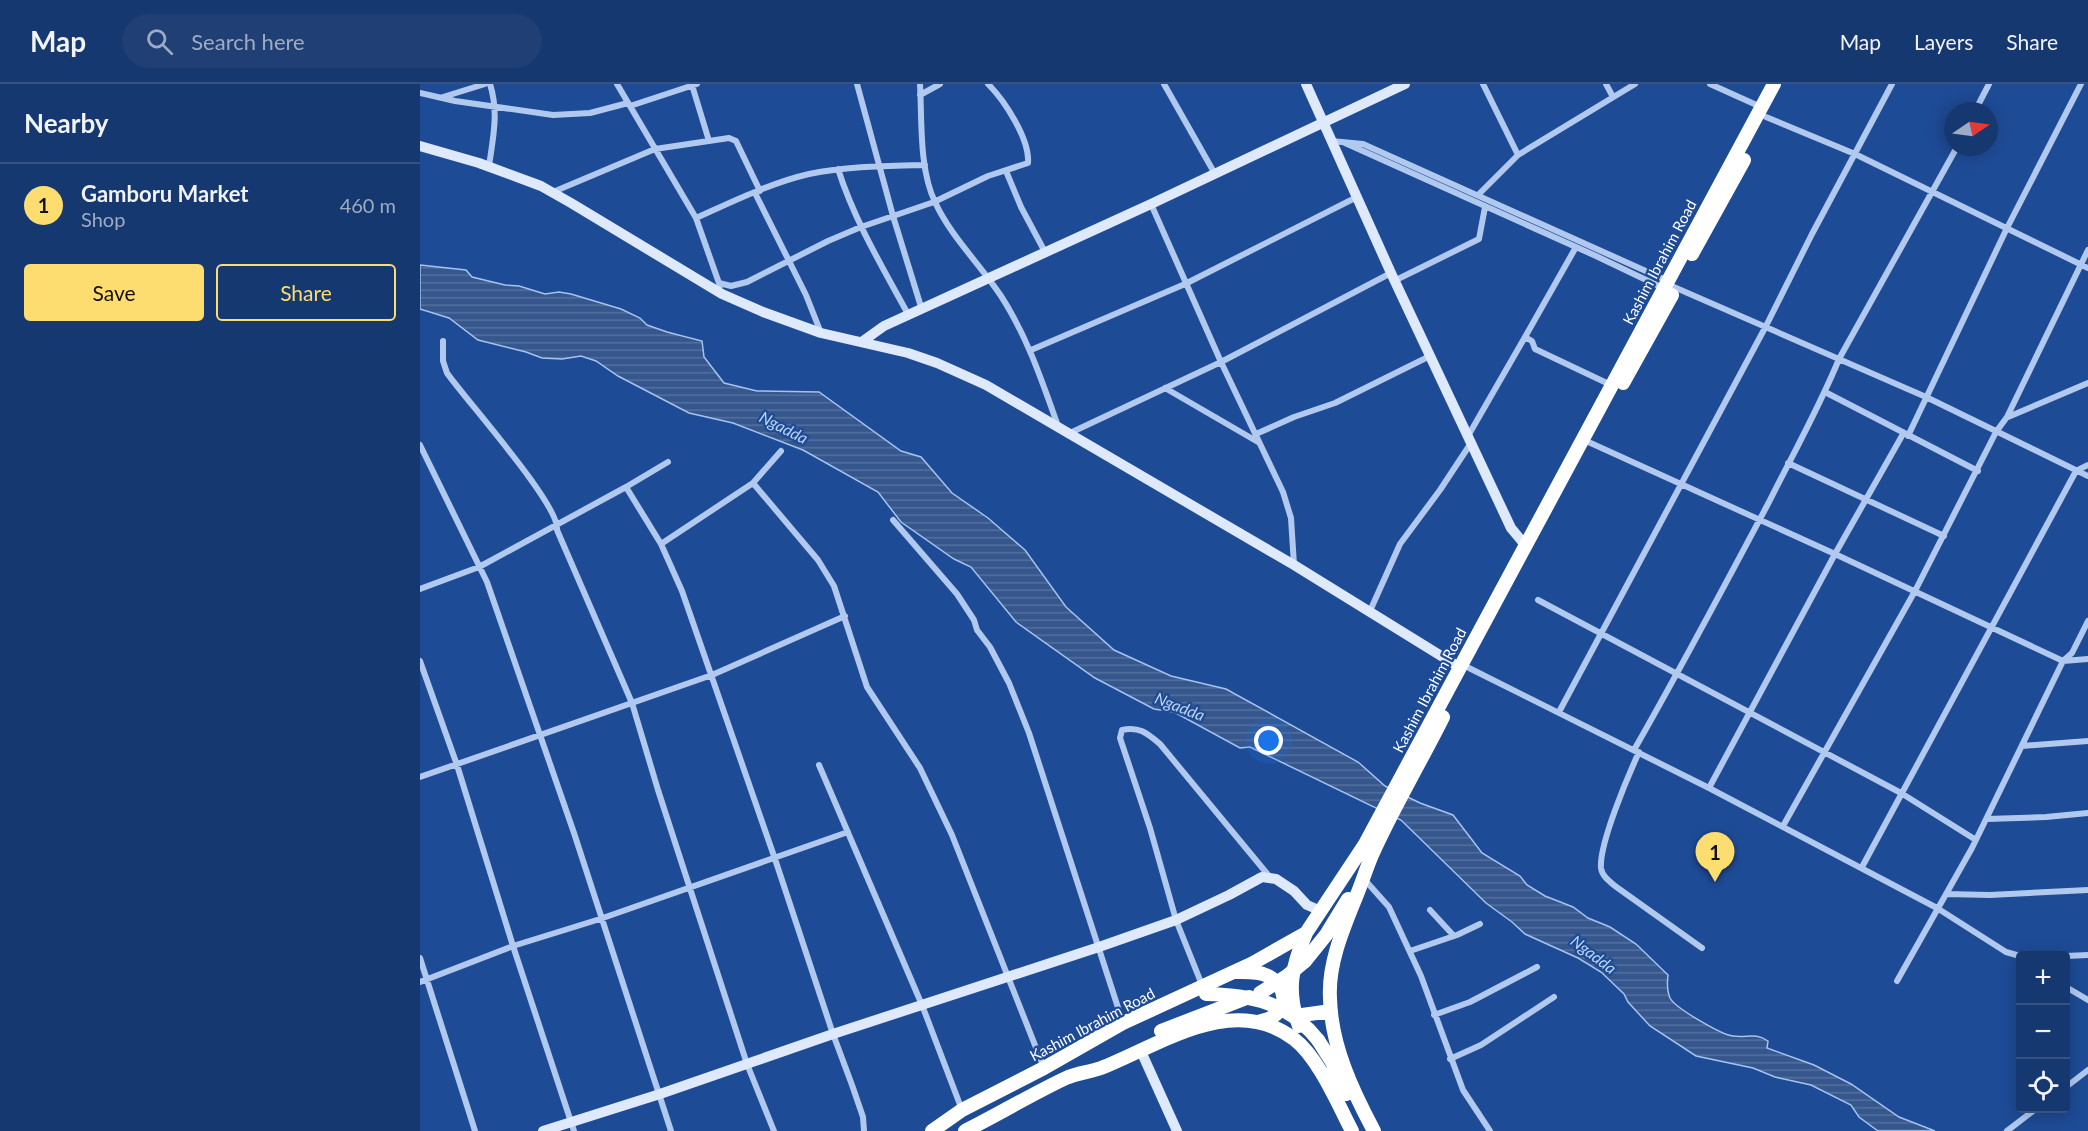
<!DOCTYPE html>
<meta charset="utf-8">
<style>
body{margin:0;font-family:Lato,sans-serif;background:#1f3f75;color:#f1f3f6}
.controls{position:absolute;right:18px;bottom:18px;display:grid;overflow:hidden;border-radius:6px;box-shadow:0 3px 15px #0003}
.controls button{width:54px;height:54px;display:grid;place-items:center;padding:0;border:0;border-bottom:2px solid #355283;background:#163870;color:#f1f3f6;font:30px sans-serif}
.compass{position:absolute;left:1524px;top:18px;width:54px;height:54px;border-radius:50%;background:#163870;box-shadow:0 3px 15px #0003;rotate:77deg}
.you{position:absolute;left:849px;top:657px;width:21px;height:21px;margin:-15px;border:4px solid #fff;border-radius:50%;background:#1a73e8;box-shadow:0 0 0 9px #1a73e833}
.badge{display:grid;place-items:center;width:39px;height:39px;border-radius:50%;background:#fddc70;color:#111;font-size:20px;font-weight:700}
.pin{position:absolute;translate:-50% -50px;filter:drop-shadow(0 2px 3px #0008)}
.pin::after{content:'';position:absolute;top:32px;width:21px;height:18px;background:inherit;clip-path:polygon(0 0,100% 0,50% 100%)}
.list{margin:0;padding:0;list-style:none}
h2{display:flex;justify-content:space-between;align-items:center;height:78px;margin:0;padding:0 24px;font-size:26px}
h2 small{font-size:20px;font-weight:400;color:#9eacc3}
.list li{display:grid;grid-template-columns:39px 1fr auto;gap:18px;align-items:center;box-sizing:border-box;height:84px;padding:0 24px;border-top:2px solid #355283}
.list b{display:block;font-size:22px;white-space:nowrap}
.list p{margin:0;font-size:20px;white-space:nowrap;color:#9eacc3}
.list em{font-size:20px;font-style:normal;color:#9eacc3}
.actions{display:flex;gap:12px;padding:18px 24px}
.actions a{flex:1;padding:14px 0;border:2px solid #fddc70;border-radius:6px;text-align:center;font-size:21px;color:#fddc70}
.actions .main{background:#fddc70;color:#111}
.icon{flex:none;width:33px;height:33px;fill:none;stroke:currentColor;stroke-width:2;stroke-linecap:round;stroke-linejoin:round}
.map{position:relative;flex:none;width:1668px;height:1047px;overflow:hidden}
header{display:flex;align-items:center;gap:36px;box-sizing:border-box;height:84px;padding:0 30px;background:#163870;border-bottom:2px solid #355283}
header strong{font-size:28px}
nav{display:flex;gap:33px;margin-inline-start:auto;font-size:21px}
.search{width:420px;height:54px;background:#1f3f75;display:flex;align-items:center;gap:15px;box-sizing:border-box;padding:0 21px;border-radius:33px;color:#9eacc3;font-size:22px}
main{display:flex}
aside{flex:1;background:#163870}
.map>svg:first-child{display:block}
.water{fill:url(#water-rules);stroke:#a4c3f0;stroke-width:1.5}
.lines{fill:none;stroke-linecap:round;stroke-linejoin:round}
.street{stroke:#b1c9ef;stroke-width:6}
.secondary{stroke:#dee9fb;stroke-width:10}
.highway{stroke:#fff;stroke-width:14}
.highway-bridge{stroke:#fff;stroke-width:14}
.labels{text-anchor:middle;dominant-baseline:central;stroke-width:4.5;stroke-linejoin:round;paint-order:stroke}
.street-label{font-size:15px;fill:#fff;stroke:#1e4b95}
.water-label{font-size:16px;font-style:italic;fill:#bdd4f5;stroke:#1e4b95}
</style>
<header>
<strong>Map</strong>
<div class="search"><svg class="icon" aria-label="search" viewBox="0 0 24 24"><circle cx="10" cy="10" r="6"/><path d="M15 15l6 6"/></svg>Search here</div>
<nav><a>Map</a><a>Layers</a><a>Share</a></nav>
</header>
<main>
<aside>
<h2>Nearby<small></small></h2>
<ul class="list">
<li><span class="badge">1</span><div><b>Gamboru Market</b><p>Shop</p></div><em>460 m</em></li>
</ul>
<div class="actions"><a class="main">Save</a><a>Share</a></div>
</aside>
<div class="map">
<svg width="1668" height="1047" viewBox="0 0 1668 1047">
<defs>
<pattern id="water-rules" width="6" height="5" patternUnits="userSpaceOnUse" patternTransform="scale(1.5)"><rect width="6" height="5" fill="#36578d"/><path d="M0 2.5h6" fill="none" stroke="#54709e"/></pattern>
</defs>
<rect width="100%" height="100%" fill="#1e4b95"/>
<path class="water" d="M0,181L46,186L52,193L85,201L99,202L125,210L139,208L151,210L201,225L220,234L227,241L247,248L282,257L284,273L304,299L337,307L399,308L481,367L501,373L532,409L568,434L605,466L646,523L694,566L751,592L806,605L938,678L965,702L1000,719L1033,731L1062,769L1100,792L1107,801L1125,812L1153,823L1168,834L1190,843L1216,860L1248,891C1247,899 1247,907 1250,914C1255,924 1302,951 1313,952C1328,954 1335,948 1348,957L1347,964L1394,981L1431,1000L1479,1033L1515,1047H1458L1439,1033L1431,1021L1391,1001L1355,993L1333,984L1276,972L1230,942L1208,918L1204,910L1181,888L1158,874L1105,850L1092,838L1066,819L981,736L830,663L820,664L754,628L734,625L675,594L596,538L551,483L534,475L481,438L458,408L383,366L313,339L269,329L198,292L176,277L161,272L142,275L122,274L106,268L58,256L29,234L0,225Z"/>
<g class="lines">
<path class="street" d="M197,0L276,134L300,202
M437,0L473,132L502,226
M500,0C502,36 499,85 515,118C531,153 560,180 581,212C607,252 622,297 638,342
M744,0L795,90
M1063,0L1098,71
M1186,0L1193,13
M1290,0L1341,23
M272,1L289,57
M0,9L35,17L133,31L170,29L208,19
M500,11L520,0
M23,13L65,0
M210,22L277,0
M1555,27L1569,0
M1346,33L1435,70L1668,184
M911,57L943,60L1248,197
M925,59L1176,172L1243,204
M69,82C73,54 79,28 70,0
M418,85C435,138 463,184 489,232
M586,87L601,123L625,168
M133,108L235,65L309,54L316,57L340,107
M335,109L386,211L401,249
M1058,111L1098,71L1215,0
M731,120L801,278L863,408L871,434L874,481
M276,134C312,118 350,99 389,90C428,82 466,82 505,81
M974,197L1059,155L1065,123
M299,199L311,202L327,198L408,157L441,143L514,118L568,92L608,79C610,55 584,16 568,0
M1247,200L1506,313L1668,392
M1105,253L1156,163
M23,257V277L27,289C45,315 141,422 137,446L212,619L238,706L327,980L354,1047
M611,266L765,200L937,113
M745,304L838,358
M1405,308L1558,387
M1588,333L1668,299
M650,349L801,278L971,189
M836,350L874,333L915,319L1010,272
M1048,352L1105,253L1112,257L1115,265L1191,301
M1488,352L1587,144L1661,0
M1164,356L1415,470L1643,577L1652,569L1668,537
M0,361L67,498L154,749L251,1047
M1368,379L1524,452
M333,399L398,476L414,502L447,603L500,684L532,751L624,984
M206,403L241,460L262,507L355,775L413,950L432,1001L443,1033L444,1047
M473,436L537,510L554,536L557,546L570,563L589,599L609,649L703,939
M241,460L333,399L361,367
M0,505L59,483L206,403L248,378
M1118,516L1481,709L1556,756
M950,527L980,460L1020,406L1051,359
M0,577L37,681L93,862L154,1047
M1049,584L1289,704L1517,824L1586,868L1600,872
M1139,628L1346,242L1392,150L1472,0
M1602,662L1668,657
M1214,666C1261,584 1305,501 1349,418C1373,370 1399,324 1419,275L1537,63
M1219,668C1208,692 1179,760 1181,784C1182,792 1189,797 1195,802L1282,864
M399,681L502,921L542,1026
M0,693L292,591L425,532
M1289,704L1415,470L1483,350
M1567,735L1626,733L1668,729
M1363,742L1495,507L1576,348L1587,333L1668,166
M1442,783L1656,387L1668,381
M944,795L969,823L1001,892L1043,1006L1070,1047
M1526,810L1570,811L1668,806
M1010,826L1034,852
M990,867L1037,851L1060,840
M1646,872L1668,871
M0,874L55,1047
M1477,897L1552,764L1643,577L1668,575
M0,898L93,862L180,835L428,748
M782,901L756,836L730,744L700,654L702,646C719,642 727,649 740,660L849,792
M1646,903L1668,916
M1014,931L1050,918L1117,883
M1030,975L1061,961L1134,913
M1646,1003L1668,986
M1587,1047L1617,1024"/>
<path class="secondary" d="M886,0L971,189L1091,444L1106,462
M0,62L59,79L121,102L151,119L302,210L343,228L401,249L488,269L517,279L566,301L874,481L1039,583
M443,257L464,242L731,120L985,0
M720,965L757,1047
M123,1047L240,1010L413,950L679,863L756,836L809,811L842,793L856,795L874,807L887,821L901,827"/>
<path class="highway" d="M1272,170L1324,76
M1203,299L1252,211
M885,877L906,851L928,815
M815,888C826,888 838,887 848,892C865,901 870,923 852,933C848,936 842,936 838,938
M875,932L911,927
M879,942C866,906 872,882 886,849
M741,947L829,913
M898,956L912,978L926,1010
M512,1047L542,1026L624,984L703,939L833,879L886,849L945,760L1354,0
M545,1047C579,1030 612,1010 646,994C657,989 670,988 681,984C740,961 813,908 874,955C898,973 918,1020 932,1047
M954,1047C932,1006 911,961 910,914C908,880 923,845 936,813C942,799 946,785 952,771C973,724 1000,679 1023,633"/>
<path class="highway-bridge" d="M840,909L867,892L885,877
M786,910C831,911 868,918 898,956"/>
</g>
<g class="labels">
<g class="street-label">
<text transform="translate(1239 178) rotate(-62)">Kashim Ibrahim Road</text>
<text transform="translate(1009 606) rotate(-62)">Kashim Ibrahim Road</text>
<text transform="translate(672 940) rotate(-28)">Kashim Ibrahim Road</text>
</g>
<g class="water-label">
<text transform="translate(364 343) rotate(27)">Ngadda</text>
<text transform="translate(760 622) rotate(21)">Ngadda</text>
<text transform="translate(1174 870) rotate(37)">Ngadda</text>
</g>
</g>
</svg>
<div class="controls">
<button>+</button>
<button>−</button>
<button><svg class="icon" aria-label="locate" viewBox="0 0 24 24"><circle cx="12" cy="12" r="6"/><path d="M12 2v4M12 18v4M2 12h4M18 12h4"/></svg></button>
</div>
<svg class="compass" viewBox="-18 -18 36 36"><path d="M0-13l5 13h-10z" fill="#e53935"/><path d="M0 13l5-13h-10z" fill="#9eacc3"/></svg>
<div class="you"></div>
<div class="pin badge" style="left:1295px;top:798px">1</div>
</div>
</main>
